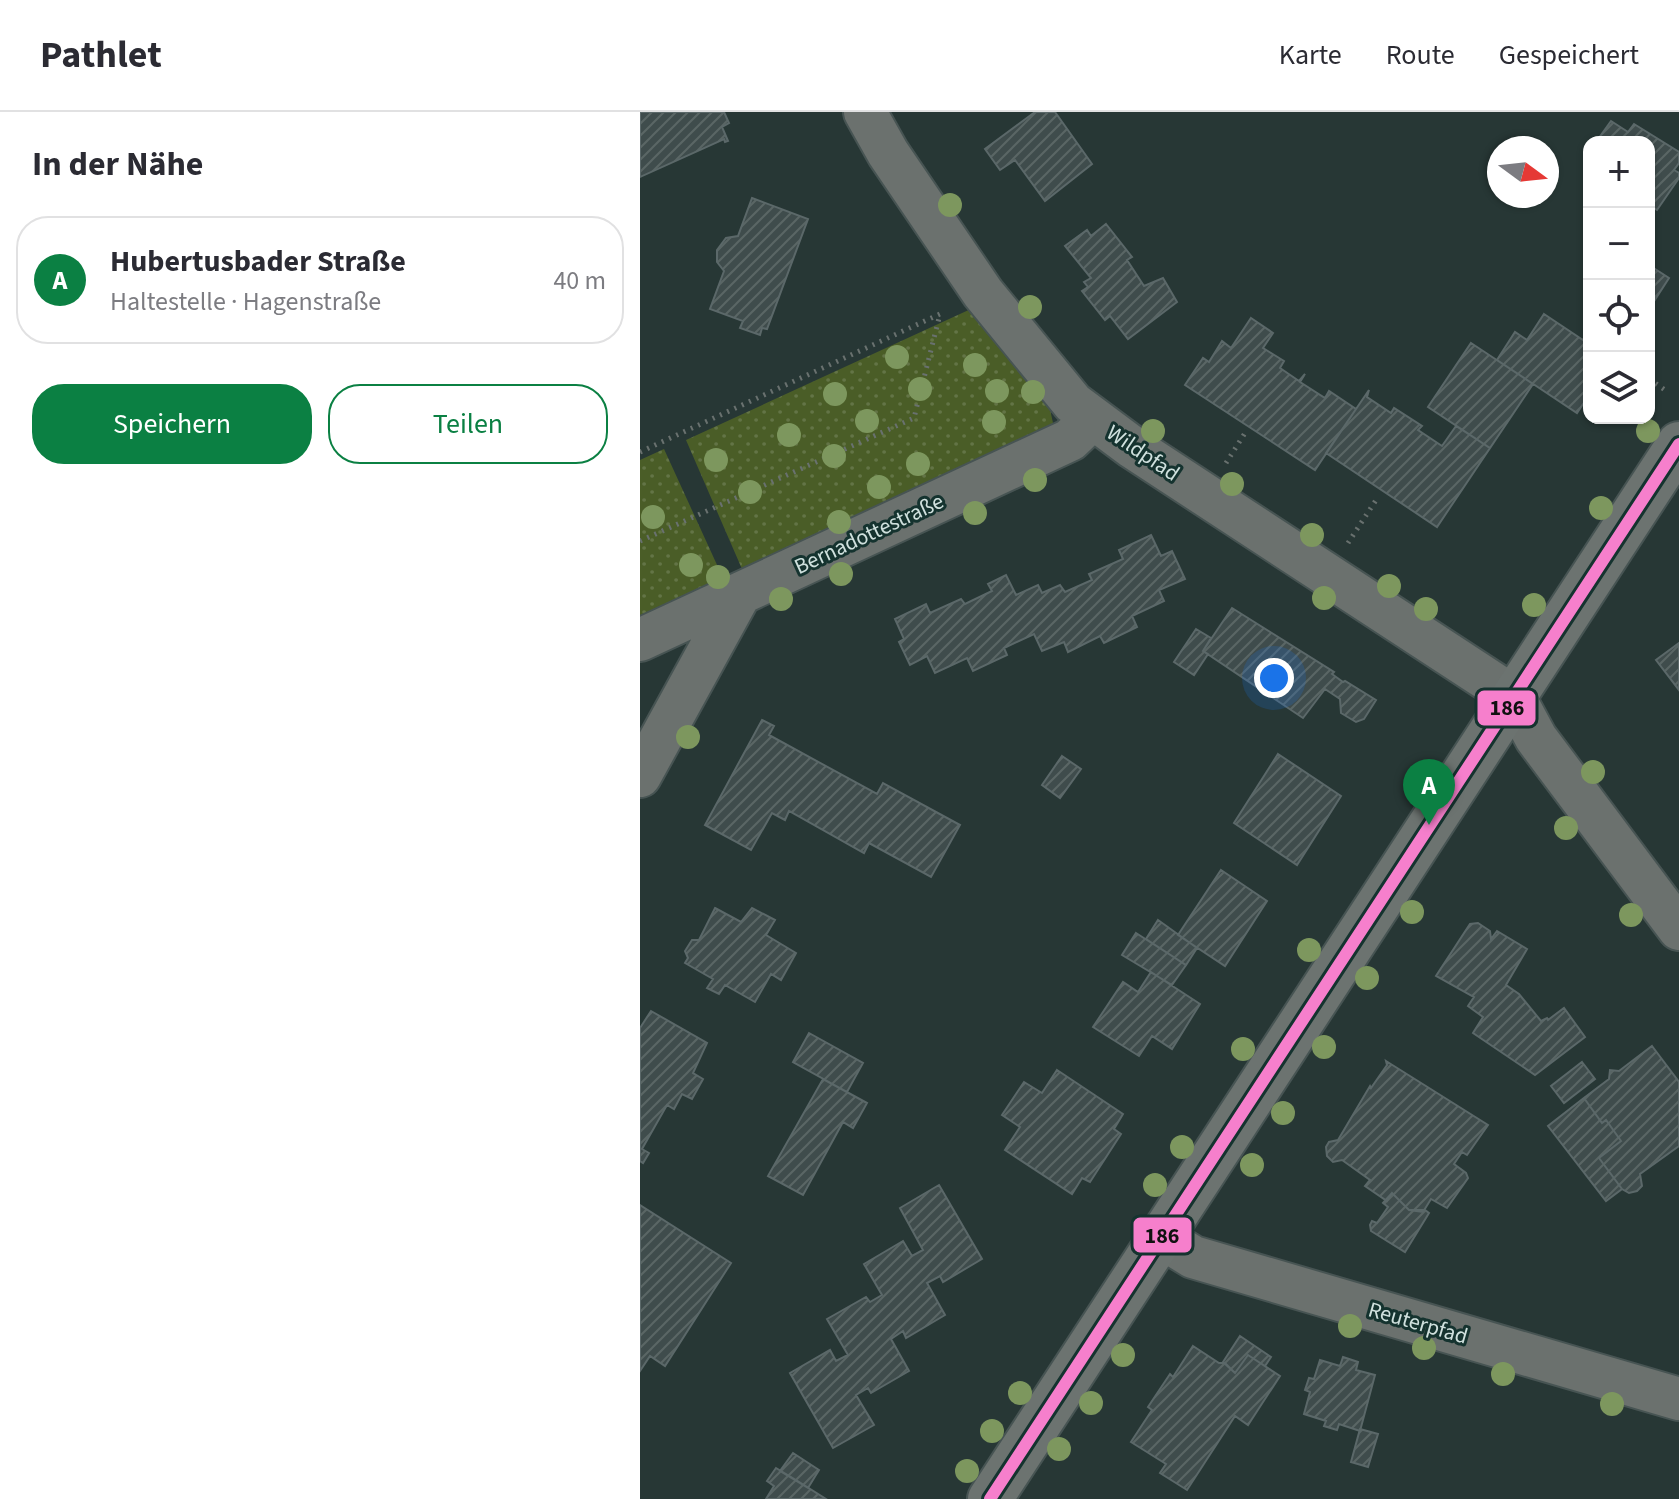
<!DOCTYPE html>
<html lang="de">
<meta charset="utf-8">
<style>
body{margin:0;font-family:"Source Sans 3",sans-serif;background:#f2f2f3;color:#2b2b33}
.controls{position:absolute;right:24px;top:24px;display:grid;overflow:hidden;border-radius:16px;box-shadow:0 2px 6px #0004}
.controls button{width:72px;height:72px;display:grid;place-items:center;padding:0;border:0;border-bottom:2px solid #e1e1e2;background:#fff;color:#2b2b33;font:40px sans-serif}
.compass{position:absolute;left:847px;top:24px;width:72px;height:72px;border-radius:50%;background:#fff;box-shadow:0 2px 6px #0004;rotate:105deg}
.you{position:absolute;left:634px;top:566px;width:28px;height:28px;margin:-20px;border:6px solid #fff;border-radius:50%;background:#1a73e8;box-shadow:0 0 0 12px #1a73e833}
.badge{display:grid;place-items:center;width:52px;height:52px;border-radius:50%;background:#0b8043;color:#fff;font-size:26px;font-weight:700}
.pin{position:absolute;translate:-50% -66px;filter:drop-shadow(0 2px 4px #0008)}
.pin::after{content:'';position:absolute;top:42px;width:28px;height:24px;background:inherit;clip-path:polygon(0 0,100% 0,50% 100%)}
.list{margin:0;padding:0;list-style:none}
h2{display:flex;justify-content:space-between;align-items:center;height:104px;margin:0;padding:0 32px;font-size:34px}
h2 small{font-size:26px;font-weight:400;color:#7c7c81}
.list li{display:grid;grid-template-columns:52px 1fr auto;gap:24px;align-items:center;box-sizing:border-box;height:128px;margin:0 16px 16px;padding:0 16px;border:2px solid #e1e1e2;border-radius:32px}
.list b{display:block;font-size:30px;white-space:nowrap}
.list p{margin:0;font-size:26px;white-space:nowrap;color:#7c7c81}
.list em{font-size:26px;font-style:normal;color:#7c7c81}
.actions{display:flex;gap:16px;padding:24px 32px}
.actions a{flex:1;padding:18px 0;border:2px solid #0b8043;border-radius:32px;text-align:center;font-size:28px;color:#0b8043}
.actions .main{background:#0b8043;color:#fff}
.icon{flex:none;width:44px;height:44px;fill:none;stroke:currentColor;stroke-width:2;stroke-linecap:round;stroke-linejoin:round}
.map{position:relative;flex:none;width:1039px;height:1387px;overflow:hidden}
header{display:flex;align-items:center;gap:48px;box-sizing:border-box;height:112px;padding:0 40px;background:#fff;border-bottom:2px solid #e1e1e2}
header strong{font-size:38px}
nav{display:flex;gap:44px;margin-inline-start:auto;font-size:28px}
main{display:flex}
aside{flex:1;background:#fff}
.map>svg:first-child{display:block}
.green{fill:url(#green-dots)}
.building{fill:url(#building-hatch);stroke:#5b6869;stroke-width:2}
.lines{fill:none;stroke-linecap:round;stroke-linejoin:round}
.minor-casing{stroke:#475453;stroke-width:46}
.secondary-casing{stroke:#475453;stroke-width:48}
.path{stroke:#69716f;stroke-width:5;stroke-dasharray:2 6;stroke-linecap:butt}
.minor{stroke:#6b716e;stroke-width:42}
.secondary{stroke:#6c7370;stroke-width:44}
.bus-1-casing{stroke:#15332f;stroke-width:18}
.bus-1{stroke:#f67fcc;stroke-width:12}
.tree{fill:#7d975e}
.labels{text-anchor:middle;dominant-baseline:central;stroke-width:6;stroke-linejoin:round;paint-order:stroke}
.street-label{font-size:22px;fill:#d0e1de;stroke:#15332f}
.line-badge{stroke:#15332f;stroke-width:3}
.pale-badge-label{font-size:22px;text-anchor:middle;font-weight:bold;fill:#111}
</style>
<header>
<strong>Pathlet</strong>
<nav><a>Karte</a><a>Route</a><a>Gespeichert</a></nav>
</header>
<main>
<aside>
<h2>In der Nähe<small></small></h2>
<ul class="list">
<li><span class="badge">A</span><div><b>Hubertusbader Straße</b><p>Haltestelle · Hagenstraße</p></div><em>40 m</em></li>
</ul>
<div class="actions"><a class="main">Speichern</a><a>Teilen</a></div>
</aside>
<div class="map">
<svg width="1039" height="1387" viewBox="0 0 1039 1387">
<defs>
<pattern id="green-dots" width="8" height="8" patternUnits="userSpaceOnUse" patternTransform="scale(2)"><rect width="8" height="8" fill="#4a5d27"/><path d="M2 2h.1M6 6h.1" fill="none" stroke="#637446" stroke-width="1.8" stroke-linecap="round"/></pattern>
<pattern id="building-hatch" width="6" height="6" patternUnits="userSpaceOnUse" patternTransform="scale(2)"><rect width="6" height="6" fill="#3f4c4c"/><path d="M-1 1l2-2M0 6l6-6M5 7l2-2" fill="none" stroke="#5a6665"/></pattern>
</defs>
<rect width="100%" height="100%" fill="#273735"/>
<path class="green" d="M333,196L408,288L413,311L405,320L102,457L46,328Z
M24,337L83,466L0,504V348Z"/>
<path class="building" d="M0,0H84L89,11L82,15L88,29L85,30L84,27L0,65Z
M395,0H415L452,52L405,89L375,48L360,58L345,37Z
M971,9L988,20L994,12L1039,40V51L1034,58L1039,61V66L1017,98L1009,93V30H956Z
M112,86L168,107L127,217L122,216L120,223L100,216L103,209L70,197L84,159L77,150V138L86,126L98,124Z
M466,112L492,145L487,148L504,174L523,166L537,190L488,227L470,204L465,208L442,179L448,175L444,170L451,166L425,134L447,118L451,124Z
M1009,153L1029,166L1009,197Z
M904,202L943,228L949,218V283L937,301L857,248L875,220L887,228Z
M611,206L633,221L623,236L644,249L640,256L659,269L665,262L660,270L685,286L689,279L716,297L675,358L545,273L563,246L569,250L582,229L591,236Z
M831,231L893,272L850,336L788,295Z
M729,278L727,285L751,301L754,296L782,314L778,318L802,334L816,314L850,336L797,415L686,341Z
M511,423L521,444L532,439L545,467L519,478L524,489L492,504L497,515L464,531L460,524L428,540L424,530L402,539L394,522L364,536L367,543L333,559L327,546L295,561L287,544L270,553L259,530L264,527L255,507L286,492L290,501L321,487L325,492L352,479L348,472L366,463L376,483L398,473L402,481L420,473L425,480L452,468L449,462L483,447L479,438Z
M592,496L694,560L692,562L703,570L705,569L736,588L724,607L716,610L701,601L700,587L685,577L663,606L563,539Z
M556,517L571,526L563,539L568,542L554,563L534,550Z
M1039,531V578L1016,548Z
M122,608L134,614L129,623L237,682L243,671L320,713L291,765L229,731L224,741L149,699L145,708L132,701L111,738L65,713Z
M638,642L701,684L657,753L594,711Z
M422,644L441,657L420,686L402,673Z
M581,758L627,789L585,854L538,823Z
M75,796L101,810L112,796L135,808L126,823L156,841L141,868L131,862L115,890L85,873L79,882L67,876L73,867L45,851L48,846L45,839L52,828H59Z
M518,808L557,836L546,853L506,827Z
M838,811L850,819L851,827L857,819L887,837L866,873L879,882L901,909L907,906L908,908L924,896L945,925L895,963L833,921L843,905L828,894L834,885L796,864L830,812Z
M496,821L546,853L532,873L482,843Z
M511,860L560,892L532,937L512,924L499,944L453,915L483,870L498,880Z
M11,899L67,931L53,961L63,967L52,987L42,982L34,997L27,993L2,1037L9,1041L3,1051L0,1049V916Z
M169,921L223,951L207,980L153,950Z
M1012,934L1039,970V1034L1000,1062L1002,1074L997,1079L989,1081L982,1077L959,1046L981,1029L966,1008L962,1011L944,986L969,967L970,958L979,959Z
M746,949L848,1013L827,1043L822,1040L814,1052L826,1061L828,1066L807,1096L791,1087L783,1100L769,1098L752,1081L747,1089L725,1074L730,1068L702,1048L693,1050L687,1044L686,1035L689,1030L698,1028L730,974L731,976L747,953Z
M942,950L955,967L924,991L911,974Z
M417,958L483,1002L474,1017L481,1022L450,1070L442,1066L432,1082L365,1038L380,1015L362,1003L384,970L402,981Z
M183,967L227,991L213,1016L203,1010L163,1083L128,1064Z
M944,986L962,1011L966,1008L981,1029L959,1046L982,1077L966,1089L908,1014Z
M299,1073L342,1147L303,1170L300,1164L287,1171L305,1203L266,1226L263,1219L251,1227L269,1259L231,1281L228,1276L216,1283L234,1313L193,1336L150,1261L190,1238L196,1249L208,1243L187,1207L226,1185L230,1190L242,1183L224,1152L263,1129L272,1144L283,1138L260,1096Z
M752,1081L769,1098H785L789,1101L765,1140L731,1119L730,1113L732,1109L737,1111L748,1095L743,1091Z
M0,1093L91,1151L25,1254L10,1244L0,1259Z
M600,1224L631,1245L625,1254L608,1243L595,1261L583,1250Z
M553,1234L579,1251H585L595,1261L608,1243L640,1264L608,1313L595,1304L547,1378L520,1361L526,1352L491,1330L512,1298L508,1295L530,1262L533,1265Z
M703,1245L718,1250L716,1258L735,1263L720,1319L699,1312L697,1318L684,1314L686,1309L664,1302L670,1280L665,1278L669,1266L674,1267L680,1248L700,1254Z
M720,1317L738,1322L728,1355L711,1350Z
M153,1341L179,1358L168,1376L140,1359Z
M136,1356L156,1368L186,1387H126L134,1374L127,1369Z"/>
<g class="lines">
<defs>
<path id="minor" d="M225,0L248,41L343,181L433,291L492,335L874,585L896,626L1039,817
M0,528L430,328L452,307
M0,664L100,482
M522,1126L553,1145L1039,1287"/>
<path id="secondary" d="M350,1387L1039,332"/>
</defs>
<use href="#minor" class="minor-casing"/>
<use href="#secondary" class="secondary-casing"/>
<path class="path" d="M1009,267L1025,278
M0,340L300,202
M586,351L605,321
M0,429L274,306L300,202
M708,431L738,385"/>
<use href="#minor" class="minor"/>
<use href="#secondary" class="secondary"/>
<defs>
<path id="bus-1" d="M350,1387L1039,332"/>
</defs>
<use href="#bus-1" class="bus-1-casing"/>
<use href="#bus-1" class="bus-1"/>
</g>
<g class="tree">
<circle cx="310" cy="93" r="12"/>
<circle cx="390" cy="195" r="12"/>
<circle cx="257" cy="245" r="12"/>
<circle cx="335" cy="253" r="12"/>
<circle cx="280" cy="277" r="12"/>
<circle cx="357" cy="279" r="12"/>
<circle cx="393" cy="280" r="12"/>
<circle cx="195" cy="282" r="12"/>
<circle cx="227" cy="309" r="12"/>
<circle cx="354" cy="310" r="12"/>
<circle cx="513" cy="319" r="12"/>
<circle cx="1008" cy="319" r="12"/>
<circle cx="149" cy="323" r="12"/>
<circle cx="194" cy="344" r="12"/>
<circle cx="76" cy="348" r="12"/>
<circle cx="278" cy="352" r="12"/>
<circle cx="395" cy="368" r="12"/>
<circle cx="592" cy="372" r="12"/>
<circle cx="239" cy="375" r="12"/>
<circle cx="110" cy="380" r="12"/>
<circle cx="961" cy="396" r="12"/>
<circle cx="335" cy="401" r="12"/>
<circle cx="13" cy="405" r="12"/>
<circle cx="199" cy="410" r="12"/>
<circle cx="672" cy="423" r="12"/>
<circle cx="51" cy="453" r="12"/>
<circle cx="201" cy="462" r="12"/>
<circle cx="78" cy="465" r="12"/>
<circle cx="749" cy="474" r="12"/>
<circle cx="684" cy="486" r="12"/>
<circle cx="141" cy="487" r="12"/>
<circle cx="894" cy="493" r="12"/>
<circle cx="786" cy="497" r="12"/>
<circle cx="48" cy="625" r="12"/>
<circle cx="953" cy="660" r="12"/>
<circle cx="926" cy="716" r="12"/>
<circle cx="772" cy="800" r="12"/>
<circle cx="991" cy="803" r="12"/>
<circle cx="669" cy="838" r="12"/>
<circle cx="727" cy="866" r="12"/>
<circle cx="684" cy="935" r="12"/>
<circle cx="603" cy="937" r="12"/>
<circle cx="643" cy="1001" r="12"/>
<circle cx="542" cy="1035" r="12"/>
<circle cx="612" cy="1053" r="12"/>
<circle cx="515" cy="1073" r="12"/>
<circle cx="710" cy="1214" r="12"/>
<circle cx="784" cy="1236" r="12"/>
<circle cx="483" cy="1243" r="12"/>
<circle cx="863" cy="1262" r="12"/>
<circle cx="380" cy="1281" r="12"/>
<circle cx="451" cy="1291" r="12"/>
<circle cx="972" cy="1292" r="12"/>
<circle cx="352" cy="1319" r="12"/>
<circle cx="419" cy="1337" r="12"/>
<circle cx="327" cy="1359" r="12"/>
</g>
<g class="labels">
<g class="street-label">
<text transform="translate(503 341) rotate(34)">Wildpfad</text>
<text transform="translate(229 422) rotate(-25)">Bernadottestraße</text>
<text transform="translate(778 1211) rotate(16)">Reuterpfad</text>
</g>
</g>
<g class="line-badge">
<rect x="836" y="577" width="61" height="38" rx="8" fill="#f67fcc"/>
<rect x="492" y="1104" width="61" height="38" rx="8" fill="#f67fcc"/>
</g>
<g class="pale-badge-label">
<text x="867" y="603">186</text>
<text x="522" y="1131">186</text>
</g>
</svg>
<div class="controls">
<button>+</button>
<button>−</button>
<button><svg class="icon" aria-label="locate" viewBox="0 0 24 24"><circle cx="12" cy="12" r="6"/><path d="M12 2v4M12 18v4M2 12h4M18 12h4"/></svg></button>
<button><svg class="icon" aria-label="layers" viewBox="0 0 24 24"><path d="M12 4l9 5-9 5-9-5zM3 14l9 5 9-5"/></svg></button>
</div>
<svg class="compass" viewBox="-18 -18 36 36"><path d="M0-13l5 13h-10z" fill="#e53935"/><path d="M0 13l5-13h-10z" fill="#7c7c81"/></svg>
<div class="you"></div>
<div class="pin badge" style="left:789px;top:713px">A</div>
</div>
</main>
